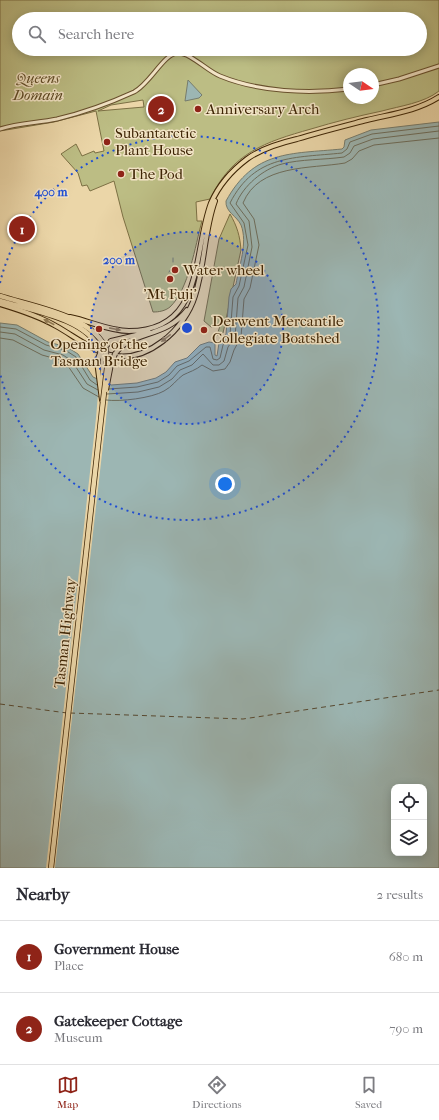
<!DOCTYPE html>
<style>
body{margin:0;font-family:"IM FELL French Canon",serif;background:#f7f7f7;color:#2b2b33}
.controls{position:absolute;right:12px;bottom:12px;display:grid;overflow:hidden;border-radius:8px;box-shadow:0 2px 10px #0003}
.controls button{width:36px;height:36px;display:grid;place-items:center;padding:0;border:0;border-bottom:1px solid #e1e1e2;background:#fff;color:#2b2b33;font:20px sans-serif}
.compass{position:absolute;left:343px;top:68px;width:36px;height:36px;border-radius:50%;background:#fff;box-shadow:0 2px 10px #0003;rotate:103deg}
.you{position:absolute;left:225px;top:484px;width:14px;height:14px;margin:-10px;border:3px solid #fff;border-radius:50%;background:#1a73e8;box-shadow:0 0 0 6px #1a73e833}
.badge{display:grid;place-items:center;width:26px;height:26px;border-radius:50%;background:#8f2418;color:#fff;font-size:13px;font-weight:700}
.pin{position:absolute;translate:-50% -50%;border:2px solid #fff;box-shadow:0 1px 4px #0006}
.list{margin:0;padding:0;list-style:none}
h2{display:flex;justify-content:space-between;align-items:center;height:52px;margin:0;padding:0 16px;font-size:17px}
h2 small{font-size:13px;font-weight:400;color:#7c7c81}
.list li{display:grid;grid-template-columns:26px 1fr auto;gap:12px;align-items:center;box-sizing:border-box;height:72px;padding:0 16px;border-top:1px solid #e1e1e2}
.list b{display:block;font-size:15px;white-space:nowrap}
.list p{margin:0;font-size:13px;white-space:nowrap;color:#7c7c81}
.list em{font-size:13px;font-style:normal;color:#7c7c81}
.icon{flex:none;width:22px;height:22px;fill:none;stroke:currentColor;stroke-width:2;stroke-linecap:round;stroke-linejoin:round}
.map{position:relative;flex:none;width:439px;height:868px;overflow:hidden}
.search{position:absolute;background:#fff;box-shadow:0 2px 10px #0003;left:12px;right:12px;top:12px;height:44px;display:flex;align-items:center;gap:10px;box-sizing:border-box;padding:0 14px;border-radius:22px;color:#7c7c81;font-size:15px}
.sheet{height:196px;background:#fff}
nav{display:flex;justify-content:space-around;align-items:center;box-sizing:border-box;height:56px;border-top:1px solid #e1e1e2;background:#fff;font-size:11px;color:#7c7c81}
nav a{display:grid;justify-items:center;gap:2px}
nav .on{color:#8f2418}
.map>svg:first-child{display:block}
.green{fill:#bcbd84;stroke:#7c7044;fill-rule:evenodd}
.water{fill:#9cb6b3;stroke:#767c6d;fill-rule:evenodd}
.pier{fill:#ebd6a8}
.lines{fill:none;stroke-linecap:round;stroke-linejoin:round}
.shore{stroke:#6c6d5c;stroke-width:1}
.stream{stroke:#767c6d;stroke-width:1}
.ferry{stroke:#554830;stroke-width:1;stroke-dasharray:5 4;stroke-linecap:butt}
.tertiary-casing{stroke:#68502d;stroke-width:5}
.primary-casing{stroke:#3d2404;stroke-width:6}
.trunk-casing{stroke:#3d2404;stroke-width:6}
.tertiary{stroke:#f2e4c6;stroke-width:3}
.primary{stroke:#ebd6a8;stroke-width:4}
.trunk{stroke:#ebd6a8;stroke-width:4.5}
.primary-bridge-casing{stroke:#3d2404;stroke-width:6;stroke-linecap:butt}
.trunk-bridge-casing{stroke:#3d2404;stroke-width:6;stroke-linecap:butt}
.primary-bridge{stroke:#ebd6a8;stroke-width:4}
.trunk-bridge{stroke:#ebd6a8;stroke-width:4.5}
.oneway{fill:#947d56}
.ring{fill:none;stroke:#1d4ed8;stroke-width:2;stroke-dasharray:2 4}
.poi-dot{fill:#8f2418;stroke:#f2e4c6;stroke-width:1.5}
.labels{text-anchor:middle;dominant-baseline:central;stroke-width:3;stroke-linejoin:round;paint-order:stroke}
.park-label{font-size:15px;font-style:italic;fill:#5d4a24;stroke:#f2e4c6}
.poi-label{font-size:15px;fill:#3d2404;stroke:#f2e4c6;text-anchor:start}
.street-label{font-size:15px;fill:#3d2404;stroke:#f2e4c6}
.centre{fill:#1d4ed8;stroke:#f2e4c6;stroke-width:2}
.ring-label{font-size:12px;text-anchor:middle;font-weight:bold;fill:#1d4ed8;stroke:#f2e4c6;stroke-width:3;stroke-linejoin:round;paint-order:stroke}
</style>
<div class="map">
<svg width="439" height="868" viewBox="0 0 439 868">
<rect width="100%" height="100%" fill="#ebd6a8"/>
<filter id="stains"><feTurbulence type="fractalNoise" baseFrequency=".005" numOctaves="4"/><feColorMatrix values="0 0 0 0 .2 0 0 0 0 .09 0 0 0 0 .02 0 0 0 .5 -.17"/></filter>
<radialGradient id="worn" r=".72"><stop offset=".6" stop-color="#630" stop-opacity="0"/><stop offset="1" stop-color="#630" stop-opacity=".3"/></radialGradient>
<path class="green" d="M0,0H439V91C424,103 400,106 382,111C358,116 334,122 311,129C265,142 232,153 210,199L196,202L197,221H202C195,246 189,289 170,307C165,311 159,312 153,312L123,217L114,181L90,191L87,185L82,186L78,173L61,154L76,144L82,156L94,151L95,153L104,151L96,111L54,122L0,131ZM19,19H420V49H19ZM349,74H373V98H349ZM143,100L144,107L98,111L111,105Z
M230,214C237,226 240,236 241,250L223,333L217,335L220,326L211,327L204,321L219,239Z"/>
<path class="water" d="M188,80L202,95L199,98L185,101Z
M439,122V868H0V323L17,325L48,342L67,347L78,354L93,377L111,385L137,383L156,378L166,372L175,362L187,358L200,345L209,342L215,343V355L217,356L219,343L226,334L229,297L231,289L236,284C239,266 248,243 241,225C237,216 225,212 226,201C254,150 290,154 342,149L344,147L345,140L371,130ZM394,787H424V853H394Z"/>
<path class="pier" d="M97,377L110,383L55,868H46L96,418L98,394Z"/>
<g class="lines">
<path class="shore" d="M0,327L16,329L46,345L65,350L76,357L90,380L97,385
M0,332L15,334L44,350L63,355L72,361L87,384L98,390
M0,338L13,340L42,355L60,360L68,366L83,388L99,397
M109,389L137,387L158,382L169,375L177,366L189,361L206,347H210L213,359L217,360L220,358L223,345L230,335L233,297L239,286L248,245L244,223L230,203C255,154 295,158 342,153L347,149L350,142L372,134L439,126
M107,394L138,392L159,387L172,379L180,370L192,365L203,354L213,365H219L224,361L228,347L235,337L238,298L244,287L252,247L249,221L236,204C243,186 263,169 282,164C301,159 323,160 344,157L350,153L354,146L373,139L439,131
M106,400C120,402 152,398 164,391C172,387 177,379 183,375C189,372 196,370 202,365L213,371L225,369L230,362L234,350L241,337L244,299L250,288L259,245L254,219L243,203C259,164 310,169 345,163L352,159L359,151L374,145L439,138"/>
<path class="stream" d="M173,262V258
M169,272L171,269H174"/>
<path class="ferry" d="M0,704L67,713
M70,713L243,719L439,690"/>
<defs>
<path id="tertiary" d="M373,85L399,79L439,66
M0,129C18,123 38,123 57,119C82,113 110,103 134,92C150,84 164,53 178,53C191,53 207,71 220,76C259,92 308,94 349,89"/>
<path id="primary" d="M0,304C20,310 39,316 56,326C74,336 91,350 110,355C147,364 185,329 195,296C205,265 204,231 215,201
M70,317C90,321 109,331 129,331C205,331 192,254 211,203C219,185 231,171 247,159C262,148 280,143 297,139C320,132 344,126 367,120C392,114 417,111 439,97
M111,341L149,332
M115,354C131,330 165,339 187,310
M97,361L102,400"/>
<path id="trunk" d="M0,296C31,306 95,316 106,350
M0,301C30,310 87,318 100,350
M51,868L103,401V359"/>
</defs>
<use href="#tertiary" class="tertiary-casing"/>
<use href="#primary" class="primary-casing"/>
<use href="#trunk" class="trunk-casing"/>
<use href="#tertiary" class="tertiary"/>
<use href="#primary" class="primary"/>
<use href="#trunk" class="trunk"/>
<defs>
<path id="primary-bridge" d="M97,361L101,351L111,341
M106,390L111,364L115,354"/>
<path id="trunk-bridge" d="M100,350L103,359
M103,401L107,368L106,352"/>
</defs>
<use href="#primary-bridge" class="primary-bridge-casing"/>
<use href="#trunk-bridge" class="trunk-bridge-casing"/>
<use href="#primary-bridge" class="primary-bridge"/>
<use href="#trunk-bridge" class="trunk-bridge"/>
</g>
<defs><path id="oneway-solid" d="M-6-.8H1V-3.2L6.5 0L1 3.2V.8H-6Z"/></defs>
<g class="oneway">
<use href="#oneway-solid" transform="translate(49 322) rotate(-153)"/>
<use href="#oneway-solid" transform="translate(115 329) rotate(11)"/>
<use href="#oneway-solid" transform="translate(166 338) rotate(142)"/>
</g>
<circle cx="187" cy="328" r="96" fill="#1d4ed8" fill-opacity=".12"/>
<g class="ring">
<circle cx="187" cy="328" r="96"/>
<path d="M0 283A192 192 0 1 1 0 373"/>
</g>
<g class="poi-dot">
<circle cx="198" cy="109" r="4"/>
<circle cx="107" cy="142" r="4"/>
<circle cx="121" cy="174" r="4"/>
<circle cx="175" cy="270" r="4"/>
<circle cx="170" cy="279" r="4"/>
<circle cx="99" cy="329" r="4"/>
<circle cx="204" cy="330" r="4"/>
</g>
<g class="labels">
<g class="park-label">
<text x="38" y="78">Queens<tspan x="38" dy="17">Domain</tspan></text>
</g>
<g class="poi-label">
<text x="206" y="109">Anniversary Arch</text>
<text x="115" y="133">Subantarctic<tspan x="115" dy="17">Plant House</tspan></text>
<text x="129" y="174">The Pod</text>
<text x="183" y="270">Water wheel</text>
<text x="170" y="294" text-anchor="middle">'Mt Fuji'</text>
<text x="212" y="321">Derwent Mercantile<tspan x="212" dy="17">Collegiate Boatshed</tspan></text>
<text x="99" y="344" text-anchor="middle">Opening of the<tspan x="99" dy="17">Tasman Bridge</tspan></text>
</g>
<g class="street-label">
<text transform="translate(65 633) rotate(-84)">Tasman Highway</text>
</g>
</g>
<circle cx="187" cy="328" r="6" class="centre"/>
<g class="ring-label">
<text x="51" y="196">400 m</text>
<text x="119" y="264">200 m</text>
</g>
<rect width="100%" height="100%" filter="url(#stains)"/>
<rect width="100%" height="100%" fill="url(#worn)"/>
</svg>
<div class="controls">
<button><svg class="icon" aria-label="locate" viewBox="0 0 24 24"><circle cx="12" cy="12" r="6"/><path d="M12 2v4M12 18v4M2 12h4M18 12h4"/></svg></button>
<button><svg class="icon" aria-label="layers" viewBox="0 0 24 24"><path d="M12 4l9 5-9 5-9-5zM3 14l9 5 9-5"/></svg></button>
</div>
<svg class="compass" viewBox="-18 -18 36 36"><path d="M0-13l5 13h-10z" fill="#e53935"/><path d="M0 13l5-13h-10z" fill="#7c7c81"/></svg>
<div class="you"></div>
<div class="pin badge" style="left:22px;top:229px">1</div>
<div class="pin badge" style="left:161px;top:109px">2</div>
<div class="search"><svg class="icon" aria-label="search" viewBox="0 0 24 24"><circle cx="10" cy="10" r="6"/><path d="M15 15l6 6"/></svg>Search here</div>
</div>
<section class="sheet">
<h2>Nearby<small>2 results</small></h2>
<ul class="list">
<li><span class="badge">1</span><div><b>Government House</b><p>Place</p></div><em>680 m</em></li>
<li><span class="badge">2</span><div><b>Gatekeeper Cottage</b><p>Museum</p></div><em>790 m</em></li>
</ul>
</section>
<nav>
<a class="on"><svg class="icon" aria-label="map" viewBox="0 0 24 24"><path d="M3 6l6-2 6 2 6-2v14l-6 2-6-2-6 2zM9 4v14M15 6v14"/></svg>Map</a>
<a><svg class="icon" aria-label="directions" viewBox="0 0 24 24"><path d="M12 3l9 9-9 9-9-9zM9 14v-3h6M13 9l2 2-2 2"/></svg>Directions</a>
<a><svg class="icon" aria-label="saved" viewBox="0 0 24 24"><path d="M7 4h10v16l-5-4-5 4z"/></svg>Saved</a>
</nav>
